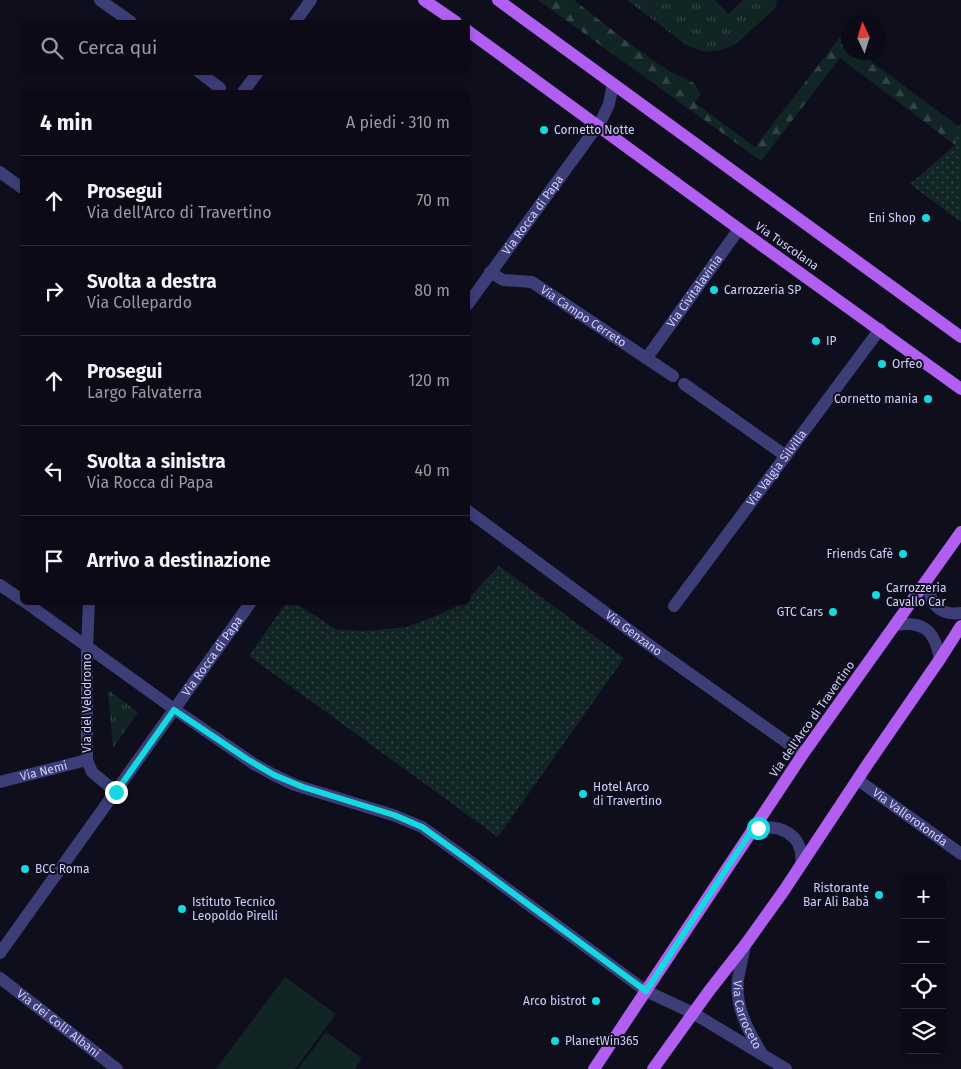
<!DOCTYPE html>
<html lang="it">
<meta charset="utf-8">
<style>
body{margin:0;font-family:"Fira Sans",sans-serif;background:#191823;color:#f1f3f6}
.controls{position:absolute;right:15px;bottom:15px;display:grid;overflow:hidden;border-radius:8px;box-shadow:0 2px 8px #0003}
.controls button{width:45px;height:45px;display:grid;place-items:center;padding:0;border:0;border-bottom:1px solid #2b2b35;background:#0b0a16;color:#f1f3f6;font:25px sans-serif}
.compass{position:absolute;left:841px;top:15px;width:45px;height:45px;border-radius:50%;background:#0b0a16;box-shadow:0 2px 8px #0003;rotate:356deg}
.stop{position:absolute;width:15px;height:15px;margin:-11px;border:4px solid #14d9e1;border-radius:50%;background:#fff}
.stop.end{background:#14d9e1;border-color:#fff;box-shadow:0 1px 5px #0008}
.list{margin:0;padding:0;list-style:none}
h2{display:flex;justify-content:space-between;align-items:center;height:65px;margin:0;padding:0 20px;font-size:21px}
h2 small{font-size:16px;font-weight:400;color:#9a9aa1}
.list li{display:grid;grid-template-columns:32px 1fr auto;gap:15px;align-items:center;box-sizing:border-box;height:90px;padding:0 20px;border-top:1px solid #2b2b35}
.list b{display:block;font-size:19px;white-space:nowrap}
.list p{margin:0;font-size:16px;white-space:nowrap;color:#9a9aa1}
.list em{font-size:16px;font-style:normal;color:#9a9aa1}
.icon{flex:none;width:28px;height:28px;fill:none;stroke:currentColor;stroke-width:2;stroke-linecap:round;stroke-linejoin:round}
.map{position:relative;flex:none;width:961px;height:1069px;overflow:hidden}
.search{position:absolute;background:#0b0a16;box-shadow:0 2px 8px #0003;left:20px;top:20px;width:450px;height:55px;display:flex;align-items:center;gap:12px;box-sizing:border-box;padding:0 18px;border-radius:8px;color:#9a9aa1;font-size:19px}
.panel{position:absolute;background:#0b0a16;box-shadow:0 2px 8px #0003;left:20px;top:90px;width:450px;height:515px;border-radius:8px}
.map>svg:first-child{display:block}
.grass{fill:url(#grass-tufts)}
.forest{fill:url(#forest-firs)}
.park{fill:url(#park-dots)}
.pitch{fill:#112624}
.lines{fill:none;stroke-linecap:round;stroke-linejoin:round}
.minor{stroke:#3d3e78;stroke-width:12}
.major{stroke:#b15ff1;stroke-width:12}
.route{stroke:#14d9e1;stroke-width:6}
.poi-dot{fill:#14d9e1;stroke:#0f0e1d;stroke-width:2}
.labels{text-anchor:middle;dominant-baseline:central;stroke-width:4;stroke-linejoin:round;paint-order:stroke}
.poi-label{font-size:12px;fill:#d0cefb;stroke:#0f0e1d;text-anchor:start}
.street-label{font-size:12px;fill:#d0cefb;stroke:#0f0e1d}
</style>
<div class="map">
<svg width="961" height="1069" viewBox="0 0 961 1069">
<defs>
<pattern id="grass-tufts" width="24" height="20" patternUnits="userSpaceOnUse" patternTransform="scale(1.25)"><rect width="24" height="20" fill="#112624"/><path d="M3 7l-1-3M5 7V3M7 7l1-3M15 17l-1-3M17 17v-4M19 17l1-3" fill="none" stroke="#334445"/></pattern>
<pattern id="forest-firs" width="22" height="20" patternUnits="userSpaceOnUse" patternTransform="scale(1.25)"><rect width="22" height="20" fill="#112624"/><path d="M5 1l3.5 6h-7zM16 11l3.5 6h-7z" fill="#334445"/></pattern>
<pattern id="park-dots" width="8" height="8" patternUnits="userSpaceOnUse" patternTransform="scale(1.25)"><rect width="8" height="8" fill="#112624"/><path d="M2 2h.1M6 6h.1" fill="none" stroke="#334445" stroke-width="1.8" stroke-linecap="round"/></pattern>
</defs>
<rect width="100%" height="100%" fill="#0f0e1d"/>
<path class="grass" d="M627,0H715L728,14L743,0H777L775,8L736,44L721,50L705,52L688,46Z
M108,690L138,712L113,748Z"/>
<path class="forest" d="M538,0H574L630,44L667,70L694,83L701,94L695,103L755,147L840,37L848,44V52L860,53L958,126L961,124V150L955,145L840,58L761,161Z"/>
<path class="park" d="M961,124V222L910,184L955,145L958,127Z
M499,566L624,658L498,837L249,656L286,603H295L337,630L368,631L407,627L439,615L463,603L468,602V599Z"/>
<path class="pitch" d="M285,977L336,1014L295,1069H216Z
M326,1032L362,1058L355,1069H298Z"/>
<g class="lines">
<g class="minor">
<path d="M100,0L131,22"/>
<path d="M295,22L311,0"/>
<path d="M199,72L220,88"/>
<path d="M243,92L258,72"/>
<path d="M0,172L22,188"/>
<path id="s1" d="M490,272L503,280L532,282L673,376"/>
<path id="s2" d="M468,304L601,121L609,104L613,84"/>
<path id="s3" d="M651,352L739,229"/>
<path d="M684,384L786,456"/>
<path id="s4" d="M468,511L648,644L803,754"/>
<path d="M926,582C931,602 936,616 961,613"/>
<path d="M0,585L22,600"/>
<path d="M25,602L174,709L254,764L274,775L295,785L393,815L422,827L468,860L646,991L693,1013L786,1069"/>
<path d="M89,602L87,647V760L92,772L116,792"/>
<path id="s5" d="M674,606L880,329"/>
<path d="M895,625C925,620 935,632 940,659"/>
<path id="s6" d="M858,780L961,854"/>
<path id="s7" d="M0,782L87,760"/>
<path d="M752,830C778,822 805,834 801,864"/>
<path id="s8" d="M745,945C743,956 740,968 738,979C735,1006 747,1029 761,1052"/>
<path id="s9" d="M0,953L251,602"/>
<path id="s10" d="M0,978L117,1069"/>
</g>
<path class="major" d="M424,0L456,22
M498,0L961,337
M468,31L739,229L961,389
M594,1069L803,754L961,532
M653,1069L709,991L745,945L783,892L869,762L940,659L961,626"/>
</g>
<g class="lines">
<path class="route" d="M116,792L174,710L247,759L274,775L303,787L394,815L422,827L468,860L646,991L752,830L758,828"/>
</g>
<g class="poi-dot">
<circle cx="544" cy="130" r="5"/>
<circle cx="926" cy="218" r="5"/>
<circle cx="714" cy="290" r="5"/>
<circle cx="816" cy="341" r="5"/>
<circle cx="882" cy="364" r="5"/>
<circle cx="928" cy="399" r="5"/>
<circle cx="903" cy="554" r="5"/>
<circle cx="876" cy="595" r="5"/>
<circle cx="833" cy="612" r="5"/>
<circle cx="583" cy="794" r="5"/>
<circle cx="25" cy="869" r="5"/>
<circle cx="879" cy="895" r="5"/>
<circle cx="182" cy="909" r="5"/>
<circle cx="596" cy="1001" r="5"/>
<circle cx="555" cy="1041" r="5"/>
</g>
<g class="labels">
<g class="poi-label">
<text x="554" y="130">Cornetto Notte</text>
<text x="916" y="218" text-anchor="end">Eni Shop</text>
<text x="724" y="290">Carrozzeria SP</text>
<text x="826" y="341">IP</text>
<text x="892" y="364">Orfeo</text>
<text x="918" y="399" text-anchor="end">Cornetto mania</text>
<text x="893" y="554" text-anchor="end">Friends Cafè</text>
<text x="886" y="588">Carrozzeria<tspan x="886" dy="14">Cavallo Car</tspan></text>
<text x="823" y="612" text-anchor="end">GTC Cars</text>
<text x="593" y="787">Hotel Arco<tspan x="593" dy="14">di Travertino</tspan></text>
<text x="35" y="869">BCC Roma</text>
<text x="869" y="888" text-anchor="end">Ristorante<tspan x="869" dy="14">Bar Alì Babà</tspan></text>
<text x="192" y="902">Istituto Tecnico<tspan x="192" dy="14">Leopoldo Pirelli</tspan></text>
<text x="586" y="1001" text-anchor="end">Arco bistrot</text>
<text x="565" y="1041">PlanetWin365</text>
</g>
<g class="street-label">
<text stroke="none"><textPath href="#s2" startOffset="110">Via Rocca di Papa</textPath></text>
<text transform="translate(787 246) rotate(35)">Via Tuscolana</text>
<text stroke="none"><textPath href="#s3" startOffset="75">Via Civitalavinia</textPath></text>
<text stroke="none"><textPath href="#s1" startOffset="106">Via Campo Cerreto</textPath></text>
<text stroke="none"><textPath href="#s5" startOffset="172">Via Valgia Silvilla</textPath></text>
<text stroke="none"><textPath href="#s4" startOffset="206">Via Genzano</textPath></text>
<text stroke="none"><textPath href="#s9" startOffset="365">Via Rocca di Papa</textPath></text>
<text transform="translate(87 703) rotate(-90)">Via del Velodromo</text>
<text transform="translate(812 719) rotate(-55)">Via dell'Arco di Travertino</text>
<text stroke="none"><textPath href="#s7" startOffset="45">Via Nemi</textPath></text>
<text stroke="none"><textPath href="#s6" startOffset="64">Via Vallerotonda</textPath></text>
<text stroke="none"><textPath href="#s8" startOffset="72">Via Carroceto</textPath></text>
<text stroke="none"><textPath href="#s10" startOffset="74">Via dei Colli Albani</textPath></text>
</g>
</g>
</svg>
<div class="controls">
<button>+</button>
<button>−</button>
<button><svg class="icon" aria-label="locate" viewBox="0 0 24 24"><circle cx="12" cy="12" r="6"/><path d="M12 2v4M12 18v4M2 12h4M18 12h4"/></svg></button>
<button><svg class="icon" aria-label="layers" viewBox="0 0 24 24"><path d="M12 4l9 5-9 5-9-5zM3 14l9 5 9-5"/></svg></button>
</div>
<svg class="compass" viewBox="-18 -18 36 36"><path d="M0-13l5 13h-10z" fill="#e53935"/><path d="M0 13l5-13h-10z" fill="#9a9aa1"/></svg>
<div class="stop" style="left:758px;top:828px"></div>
<div class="stop end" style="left:116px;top:792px"></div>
<div class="search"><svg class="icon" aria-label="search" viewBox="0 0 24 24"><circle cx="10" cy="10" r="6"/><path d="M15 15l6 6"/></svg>Cerca qui</div>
<section class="panel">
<h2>4 min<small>A piedi · 310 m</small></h2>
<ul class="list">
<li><svg class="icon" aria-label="ahead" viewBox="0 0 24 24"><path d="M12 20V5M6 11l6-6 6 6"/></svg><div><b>Prosegui</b><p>Via dell'Arco di Travertino</p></div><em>70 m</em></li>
<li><svg class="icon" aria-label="right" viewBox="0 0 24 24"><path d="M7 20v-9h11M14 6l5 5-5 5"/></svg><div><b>Svolta a destra</b><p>Via Collepardo</p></div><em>80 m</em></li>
<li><svg class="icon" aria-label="ahead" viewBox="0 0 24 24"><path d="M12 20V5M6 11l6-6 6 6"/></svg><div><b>Prosegui</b><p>Largo Falvaterra</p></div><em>120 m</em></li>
<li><svg class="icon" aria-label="left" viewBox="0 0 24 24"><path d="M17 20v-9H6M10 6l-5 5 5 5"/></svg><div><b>Svolta a sinistra</b><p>Via Rocca di Papa</p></div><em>40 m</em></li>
<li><svg class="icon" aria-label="arrive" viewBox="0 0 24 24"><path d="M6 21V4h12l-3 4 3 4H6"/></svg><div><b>Arrivo a destinazione</b></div></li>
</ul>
</section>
</div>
